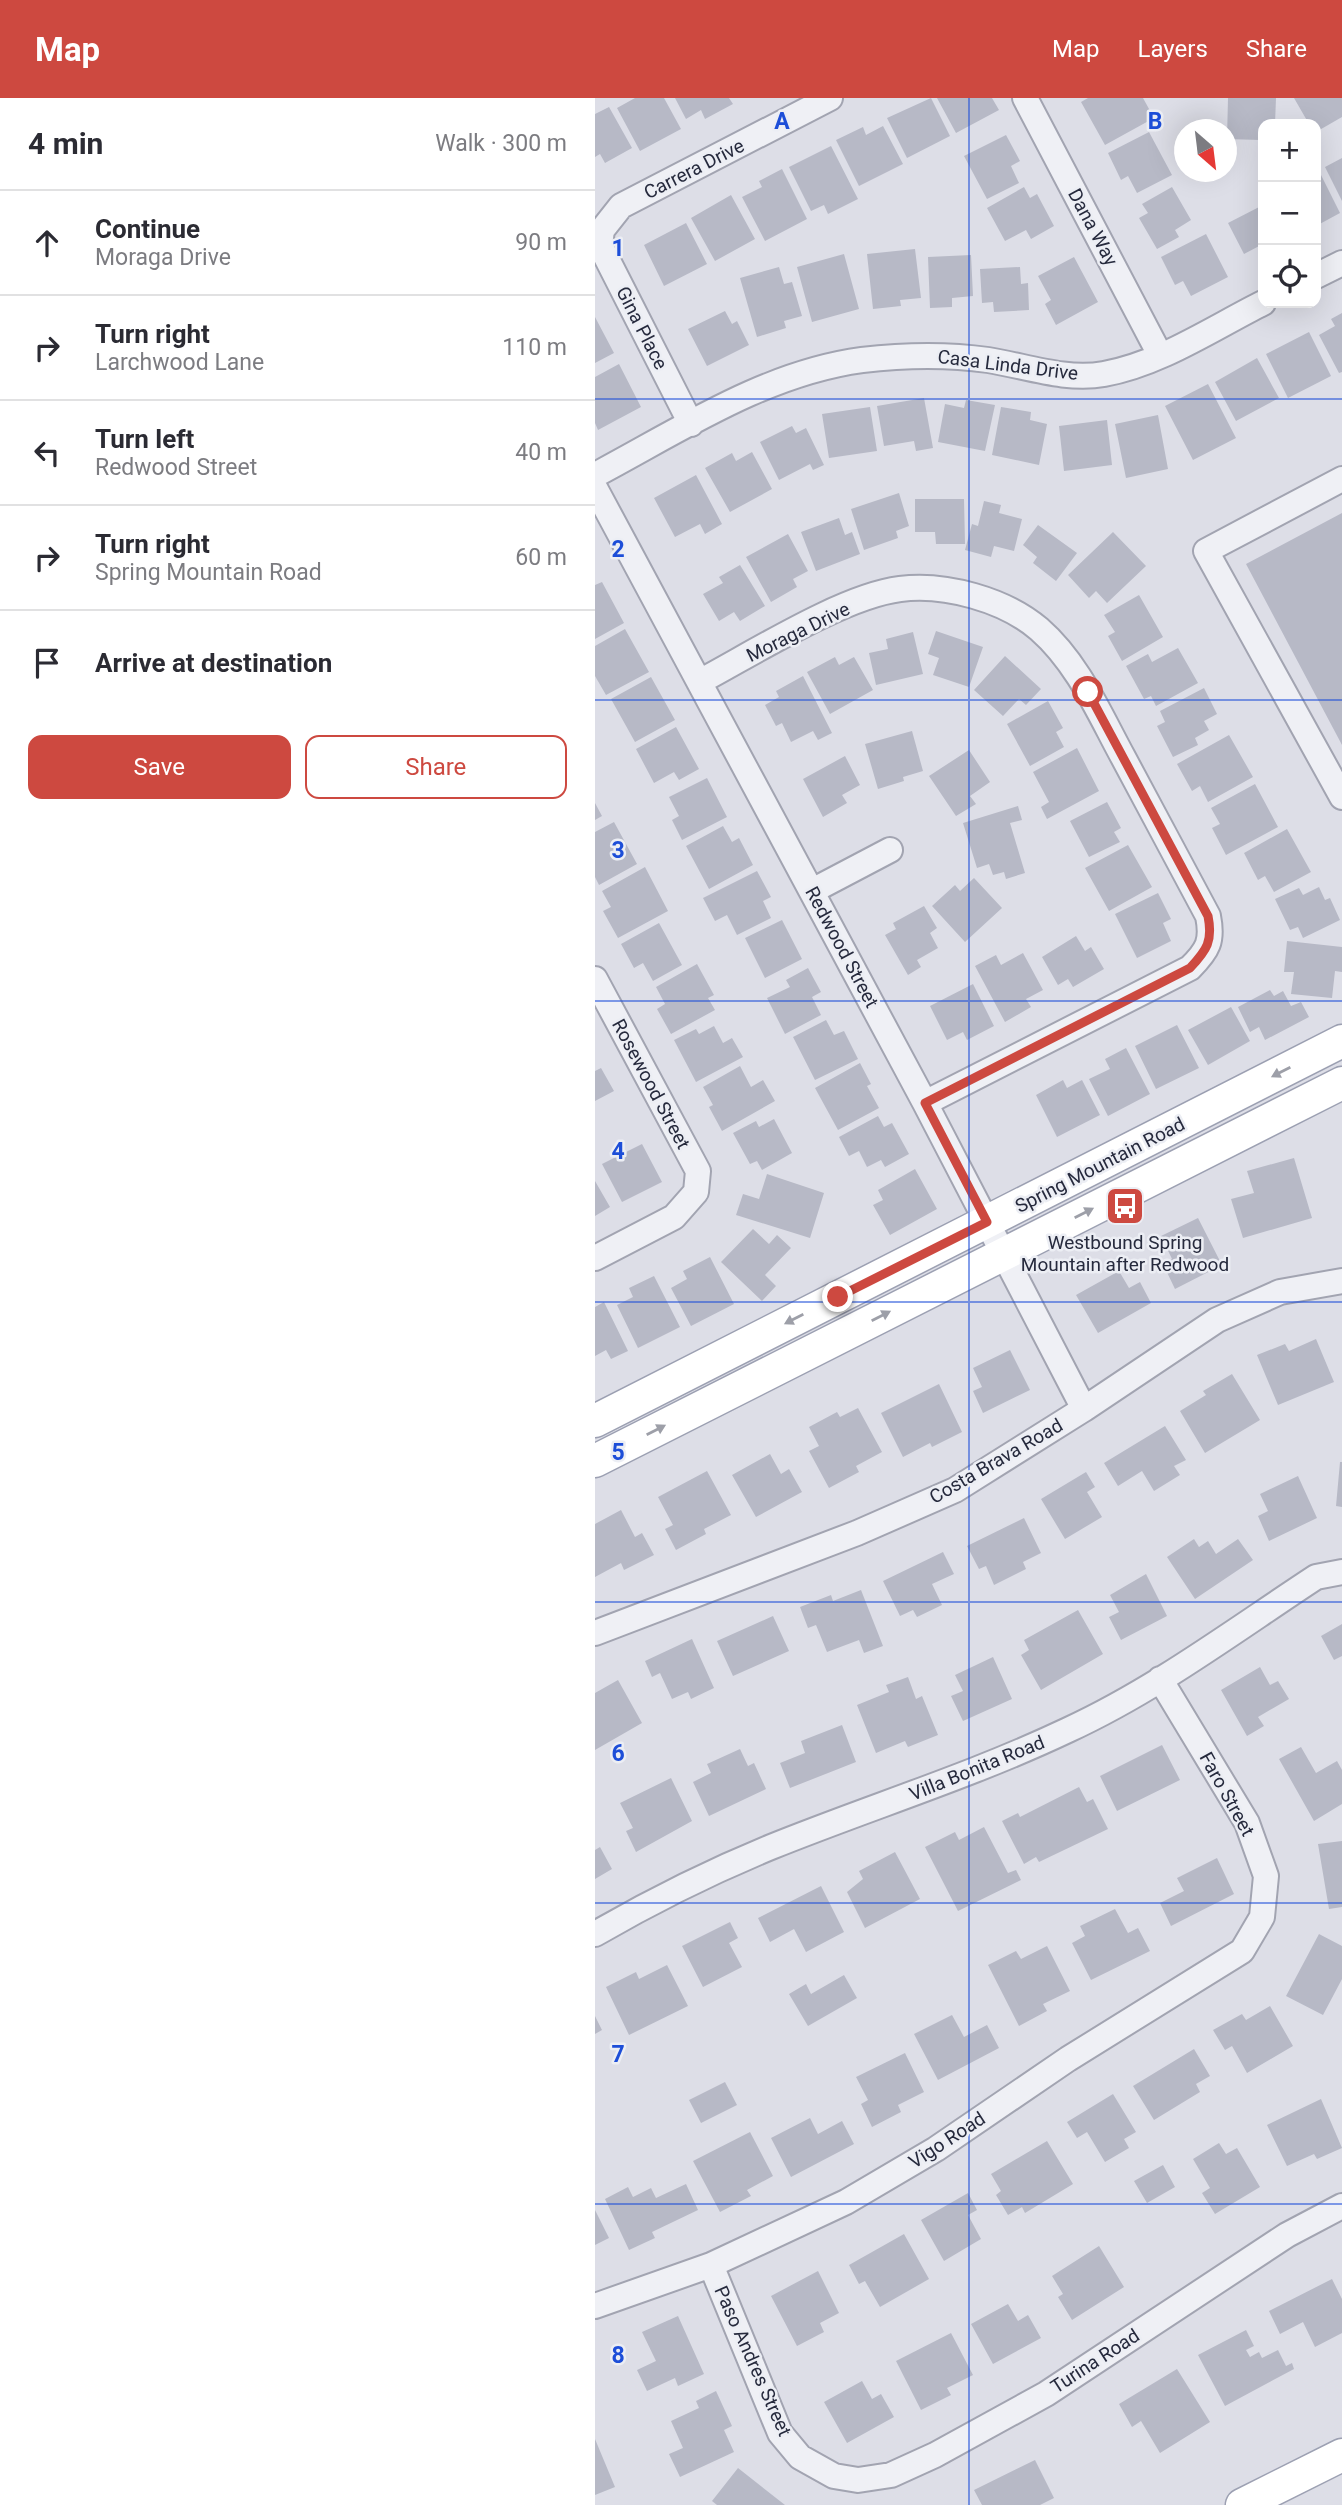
<!DOCTYPE html>
<meta charset="utf-8">
<style>
body{margin:0;font-family:Roboto,sans-serif;background:#f2f2f3;color:#2b2b33}
.controls{position:absolute;right:21px;top:21px;display:grid;overflow:hidden;border-radius:14px;box-shadow:0 7px 28px #0002}
.controls button{width:63px;height:63px;display:grid;place-items:center;padding:0;border:0;border-bottom:2px solid #e1e1e2;background:#fff;color:#2b2b33;font:35px sans-serif}
.compass{position:absolute;left:579px;top:21px;width:63px;height:63px;border-radius:50%;background:#fff;box-shadow:0 7px 28px #0002;rotate:152deg}
.stop{position:absolute;width:21px;height:21px;margin:-16px;border:5px solid #cd4940;border-radius:50%;background:#fff}
.stop.end{background:#cd4940;border-color:#fff;box-shadow:0 2px 7px #0008}
.list{margin:0;padding:0;list-style:none}
h2{display:flex;justify-content:space-between;align-items:center;height:91px;margin:0;padding:0 28px;font-size:30px}
h2 small{font-size:23px;font-weight:400;color:#7c7c81}
.list li{display:grid;grid-template-columns:46px 1fr auto;gap:21px;align-items:center;box-sizing:border-box;height:105px;padding:0 28px;border-top:2px solid #e1e1e2}
.list b{display:block;font-size:26px;white-space:nowrap}
.list p{margin:0;font-size:23px;white-space:nowrap;color:#7c7c81}
.list em{font-size:23px;font-style:normal;color:#7c7c81}
.actions{display:flex;gap:14px;padding:21px 28px}
.actions a{flex:1;padding:16px 0;border:2px solid #cd4940;border-radius:14px;text-align:center;font-size:24px;color:#cd4940}
.actions .main{background:#cd4940;color:#fff}
.icon{flex:none;width:38px;height:38px;fill:none;stroke:currentColor;stroke-width:2;stroke-linecap:round;stroke-linejoin:round}
.map{position:relative;flex:none;width:747px;height:2407px;overflow:hidden}
header{display:flex;align-items:center;gap:42px;box-sizing:border-box;height:98px;padding:0 35px;background:#cd4940;color:#fff}
header strong{font-size:33px}
nav{display:flex;gap:38px;margin-inline-start:auto;font-size:24px}
main{display:flex}
aside{flex:1;background:#fff}
.map>svg:first-child{display:block}
.building{fill:#b7b9c6}
.lines{fill:none;stroke-linecap:round;stroke-linejoin:round}
.minor-casing{stroke:#a2a4b1;stroke-width:28}
.major-casing{stroke:#9ca0b2;stroke-width:35}
.minor{stroke:#eff0f5;stroke-width:24}
.major{stroke:#fff;stroke-width:32}
.oneway{fill:#9d9fa8}
.route{stroke:#cd4940;stroke-width:9}
.grid{fill:none;stroke:#1d4ed8;stroke-width:2;stroke-opacity:0.55}
.labels{text-anchor:middle;dominant-baseline:central;stroke-width:5;stroke-linejoin:round;paint-order:stroke}
.street-label{font-size:19px;fill:#262a3d;stroke:#eceef4}
.poi-label{font-size:19px;fill:#262a3d;stroke:#eceef4}
.grid-label{font-size:23px;text-anchor:middle;font-weight:bold;fill:#1d4ed8;stroke:#eceef4;stroke-width:5;stroke-linejoin:round;paint-order:stroke}
</style>
<header>
<strong>Map</strong>
<nav><a>Map</a><a>Layers</a><a>Share</a></nav>
</header>
<main>
<aside>
<h2>4 min<small>Walk · 300 m</small></h2>
<ul class="list">
<li><svg class="icon" aria-label="ahead" viewBox="0 0 24 24"><path d="M12 20V5M6 11l6-6 6 6"/></svg><div><b>Continue</b><p>Moraga Drive</p></div><em>90 m</em></li>
<li><svg class="icon" aria-label="right" viewBox="0 0 24 24"><path d="M7 20v-9h11M14 6l5 5-5 5"/></svg><div><b>Turn right</b><p>Larchwood Lane</p></div><em>110 m</em></li>
<li><svg class="icon" aria-label="left" viewBox="0 0 24 24"><path d="M17 20v-9H6M10 6l-5 5 5 5"/></svg><div><b>Turn left</b><p>Redwood Street</p></div><em>40 m</em></li>
<li><svg class="icon" aria-label="right" viewBox="0 0 24 24"><path d="M7 20v-9h11M14 6l5 5-5 5"/></svg><div><b>Turn right</b><p>Spring Mountain Road</p></div><em>60 m</em></li>
<li><svg class="icon" aria-label="arrive" viewBox="0 0 24 24"><path d="M6 21V4h12l-3 4 3 4H6"/></svg><div><b>Arrive at destination</b></div></li>
</ul>
<div class="actions"><a class="main">Save</a><a>Share</a></div>
</aside>
<div class="map">
<svg width="747" height="2407" viewBox="0 0 747 2407">
<rect width="100%" height="100%" fill="#dddee7"/>
<path class="building" d="M40,0H69L86,31L45,53L22,10Z
M80,0H134L138,6L110,21L106,12L91,21Z
M336,0L355,38L312,60L292,20Z
M342,0H397L404,12L361,35Z
M493,0H548L559,20L510,47L486,4Z
M633,0H681L680,26H668V56H664L665,42L632,41Z
M699,0H747V19L721,34V26H714Z
M14,9L37,50L10,65L5,56L0,59V16Z
M288,28L308,66L264,88L241,42L268,29L271,37Z
M554,34L577,77L542,95L533,78L526,82L513,55Z
M411,37L425,63L416,68L424,85L392,101L369,58Z
M236,48L263,101L233,116L229,107L216,113L194,69Z
M747,60V103L730,69Z
M187,71L212,121L170,143L147,99L167,89L164,83Z
M725,75L745,115L721,128V77Z
M429,89L435,100L442,96L459,128L436,141L431,132L410,143L392,110Z
M577,89L596,122L580,132L584,139L562,151L544,120L553,115L547,106Z
M136,97L160,141L120,163L96,120Z
M668,107V146L649,156L633,125Z
M91,125L112,166L69,188L49,147Z
M611,136L633,179L596,198L588,183L580,187L566,159Z
M320,151L326,200L305,202L306,208L278,211L272,156Z
M249,156L264,211L217,224L202,169Z
M376,157L378,198L357,200V209L335,210L333,159Z
M479,159L503,204L461,227L450,206L456,202L443,178Z
M184,169L189,186L197,184L207,218L189,223L191,230L162,239L145,180Z
M425,169L426,186L433,185L434,212L399,214L398,204L387,205L385,171Z
M130,213L137,226L142,223L154,247L112,268L93,231Z
M747,215V274L744,275L724,237L740,228L736,221Z
M0,219L19,255L0,265Z
M714,234L736,278L693,300L671,256Z
M662,260L684,300L641,323L620,284Z
M24,266L46,309L3,332L0,325V279Z
M613,286L641,340L598,362L570,308Z
M329,300L338,350L321,353L319,343L289,348L282,308Z
M371,302L400,307L390,353L343,344L350,306L369,310Z
M275,309L282,353L234,360L227,316Z
M406,309L436,314L435,322L452,326L444,367L397,357Z
M563,317L573,371L531,380L520,326Z
M512,322L517,367L469,373L464,328Z
M197,328L201,335L211,330L229,367L218,372L215,366L184,382L165,344Z
M157,354L177,391L135,414L110,370L137,355L141,363Z
M101,377L127,426L110,436L105,426L80,439L59,400Z
M304,395L314,428L301,433L303,440L269,452L256,411Z
M320,401H369L370,446H341L340,434H320Z
M389,403L406,407L404,415L427,421L419,453L399,448L396,459L370,452L377,426L383,428Z
M747,415V647L651,466Z
M244,420L250,437L257,434L265,456L221,473L206,434Z
M443,427L482,455L461,483L438,465L442,459L428,447Z
M518,434L551,468L512,505L501,493L494,500L473,477Z
M193,436L213,473L198,481L202,489L176,504L151,459Z
M145,467L170,508L145,523L139,514L124,523L108,496L128,485L124,479Z
M7,484L29,525L0,541V487Z
M544,497L568,539L527,563L513,538L520,534L509,517Z
M30,531L54,574L11,597L0,578V548Z
M341,533L388,549L374,589L338,577L344,560L333,556Z
M318,534L328,576L281,587L274,555L293,551L291,541Z
M583,550L603,585L561,608L556,598L549,601L531,568L553,556L557,564Z
M410,558L446,591L431,607L424,601L408,618L379,592Z
M240,559L244,567L259,559L278,592L235,616L212,574Z
M208,578L237,635L223,642L218,633L196,644L187,625L181,628L170,607L184,599L181,593Z
M56,579L80,622L40,644L16,601Z
M609,590L622,616L609,623L614,632L600,640L603,647L578,659L562,628L570,624L565,613Z
M453,603L468,630L461,634L469,649L435,668L412,626Z
M81,629L104,671L84,682L79,674L59,685L41,651Z
M317,633L328,673L308,679L309,683L283,691L270,646Z
M634,637L658,679L613,704L605,688L597,693L582,666Z
M482,650L504,693L452,721L446,709L454,704L438,674Z
M374,652L395,684L375,698L381,706L361,718L334,678Z
M250,658L265,687L247,697L252,705L228,719L208,681Z
M112,680L132,719L87,742L77,722L84,718L74,699Z
M660,686L683,729L631,757L617,730L625,726L616,710Z
M512,704L526,730L519,734L525,744L494,759L475,723Z
M0,705L7,718L0,722Z
M423,708L427,722L415,725L430,775L411,781L409,774L398,777L394,766L382,770L368,725Z
M19,724L42,766L4,787L0,779V734Z
M128,728L137,744L144,740L158,767L114,791L91,748Z
M692,731L716,774L679,794L670,778L663,782L649,755Z
M533,747L557,789L514,813L490,770Z
M50,769L73,813L23,840L8,813L16,809L7,793Z
M162,773L176,799L168,803L176,820L142,837L132,817L120,823L108,800Z
M379,780L407,810L370,844L337,808L360,787L365,793Z
M724,789L730,802L735,800L745,822L708,840L703,829L695,832L680,801L704,790L708,797Z
M563,795L576,821L568,825L576,843L542,860L520,816Z
M329,808L342,830L335,835L343,850L322,862L326,869L313,877L290,837L301,831L298,825Z
M187,822L207,861L170,880L150,840Z
M64,825L87,867L58,883L48,865L39,870L26,846Z
M481,838L490,853L496,849L509,871L478,889L473,881L463,887L447,859Z
M692,843L747,849V874L740,873L737,900L696,896L699,874H689Z
M428,855L448,892L431,901L436,909L410,924L380,868L401,857L406,867Z
M102,866L119,897L113,900L120,912L76,936L62,911L70,906L61,889Z
M213,870L226,894L217,899L226,917L190,936L172,900L195,889L191,882Z
M378,886L399,928L372,942L368,934L352,942L335,908Z
M675,892L679,898L688,893L696,908L706,904L714,919L670,942L664,929L655,934L643,909Z
M636,909L655,943L613,967L593,932Z
M231,922L239,937L249,933L263,961L220,982L198,939Z
M582,927L604,970L561,991L540,948Z
M119,928L128,945L137,940L148,959L101,984L79,942L101,931L104,936Z
M531,950L555,996L513,1018L494,981L515,971L510,961Z
M265,965L276,986L272,988L284,1010L243,1032L220,990Z
M145,968L156,989L168,982L180,1003L127,1033L114,1009L118,1007L108,989Z
M6,970L19,993L0,1003V973Z
M468,982L472,990L487,982L505,1017L462,1039L441,997Z
M283,1018L289,1029L297,1025L314,1056L290,1069L286,1062L272,1069L264,1053L254,1058L244,1039Z
M179,1021L197,1055L167,1072L162,1063L155,1066L138,1035L161,1023L164,1029Z
M47,1046L67,1084L27,1104L7,1066Z
M699,1060L717,1120L648,1140L636,1101L659,1095L652,1073Z
M320,1071L342,1111L295,1137L278,1107L288,1102L283,1092Z
M172,1076L229,1095L215,1140L141,1117L148,1096L164,1101Z
M0,1083L15,1109L0,1118Z
M603,1120L627,1167L580,1191L568,1166L577,1161L566,1138Z
M158,1131L174,1146L182,1137L196,1150L170,1177L181,1188L167,1203L126,1164Z
M115,1159L139,1206L96,1228L76,1190L92,1181L88,1173Z
M524,1173L534,1190L545,1184L556,1205L503,1235L481,1197Z
M59,1178L85,1229L43,1250L22,1207L38,1199L34,1190Z
M9,1204L33,1253L16,1261L11,1252L0,1258V1209Z
M721,1241L739,1284L683,1307L662,1257L690,1246L694,1253Z
M415,1252L435,1292L388,1315L378,1293L387,1289L378,1270Z
M637,1276L665,1322L610,1355L585,1313L611,1297L608,1293Z
M344,1286L367,1334L337,1349L335,1345L308,1359L286,1315Z
M263,1310L287,1354L261,1368L264,1374L234,1390L214,1353L224,1348L214,1329L242,1314L245,1319Z
M570,1328L591,1362L579,1368L585,1377L559,1393L547,1373L523,1388L509,1365Z
M175,1356L186,1376L194,1371L207,1394L161,1419L137,1377Z
M745,1364H747V1409L741,1408Z
M112,1373L136,1417L109,1431L111,1436L81,1452L70,1431L78,1427L63,1399Z
M491,1374L500,1389L492,1394L507,1419L470,1441L446,1401Z
M703,1378L722,1420L674,1443L663,1418L673,1413L665,1396Z
M26,1412L40,1439L47,1435L59,1457L29,1472L26,1465L0,1479V1426Z
M429,1420L446,1455L428,1464L431,1471L399,1487L391,1468L384,1471L372,1448Z
M599,1441L604,1449L613,1443L621,1456L643,1441L658,1462L600,1501L572,1459Z
M348,1454L359,1476L337,1486L347,1507L322,1519L318,1512L305,1518L288,1483Z
M551,1476L572,1518L526,1542L514,1519L524,1514L515,1497Z
M266,1492L288,1548L269,1555L264,1542L232,1554L221,1527L213,1530L205,1509L236,1497L238,1503Z
M483,1512L508,1556L446,1592L426,1557L434,1552L429,1542Z
M178,1518L194,1553L138,1578L122,1543Z
M747,1526V1558L739,1562L726,1538Z
M97,1541L119,1590L96,1601L93,1594L77,1601L65,1575L57,1579L50,1563Z
M398,1559L417,1601L368,1623L356,1598L368,1593L360,1577Z
M665,1569L675,1587L683,1583L694,1601L663,1619L669,1628L652,1638L626,1592Z
M313,1579L321,1601L327,1598L343,1637L313,1649L310,1643L281,1655L262,1607L294,1594L291,1587Z
M23,1582L47,1625L0,1652V1595Z
M247,1627L261,1664L195,1690L185,1665L210,1655L206,1643Z
M567,1647L585,1682L522,1713L505,1678Z
M706,1649L721,1675L742,1663L747,1672V1706L719,1723L684,1661Z
M145,1651L153,1668L159,1665L171,1691L114,1718L98,1684L116,1675L112,1666Z
M76,1680L97,1723L41,1754L31,1733L38,1730L25,1705Z
M484,1689L492,1704L498,1701L513,1731L444,1764L441,1759L429,1766L407,1723L423,1715L425,1719Z
M389,1729L413,1775L421,1772L426,1782L363,1813L330,1749L360,1734L364,1742Z
M747,1743V1809L734,1811L723,1746Z
M5,1749L17,1771L0,1781V1752Z
M300,1754L325,1801L270,1830L252,1794L268,1781L264,1773Z
M622,1760L639,1796L576,1828L565,1805L589,1793L582,1780Z
M226,1788L249,1834L211,1854L199,1831L175,1844L163,1820Z
M520,1811L533,1835L543,1830L555,1853L496,1882L477,1845L490,1838L485,1828Z
M135,1824L143,1840L134,1845L147,1869L108,1889L87,1848Z
M724,1836L747,1848V1881L728,1917L691,1898Z
M452,1848L475,1893L448,1906L452,1913L424,1928L393,1867L421,1853L426,1861Z
M72,1867L93,1908L34,1937L11,1889L41,1874L44,1881Z
M249,1877L262,1900L213,1928L194,1896L211,1886L216,1896Z
M675,1908L698,1948L652,1975L637,1948L630,1952L618,1932L647,1916L651,1922Z
M357,1917L369,1939L392,1927L404,1950L343,1982L319,1936Z
M0,1918L7,1932L0,1936Z
M599,1951L615,1978L601,1986L605,1994L559,2022L538,1988Z
M310,1955L329,1994L303,2007L306,2014L277,2029L266,2006L273,2002L261,1979Z
M130,1984L142,2007L106,2025L94,2002Z
M518,1996L541,2034L529,2041L534,2050L510,2064L492,2034L482,2040L472,2024Z
M726,2001L747,2050L722,2061L719,2056L692,2068L672,2027Z
M215,2020L223,2036L247,2023L259,2046L196,2079L176,2040Z
M155,2034L178,2078L152,2092L156,2098L125,2114L98,2063Z
M452,2043L478,2086L430,2115L427,2109L413,2117L401,2097L406,2093L396,2076Z
M624,2045L631,2056L642,2050L665,2089L620,2116L607,2095L615,2090L598,2061Z
M568,2067L580,2089L552,2105L539,2083Z
M91,2086L103,2112L57,2134L60,2140L34,2152L10,2101L33,2089L38,2099L56,2090L61,2100Z
M373,2095L382,2112L373,2117L386,2141L349,2163L326,2122Z
M0,2112L14,2140L0,2147Z
M309,2136L334,2181L285,2209L270,2183L264,2186L254,2167Z
M504,2148L529,2189L477,2222L463,2199L468,2196L457,2178Z
M223,2173L244,2215L225,2225L229,2234L202,2248L176,2198Z
M737,2181L747,2201V2235L720,2249L708,2224L685,2236L674,2213Z
M413,2206L423,2223L433,2217L446,2240L398,2266L376,2226Z
M83,2218L109,2276L83,2288L80,2280L52,2293L42,2272L61,2263L47,2234Z
M651,2232L659,2248L651,2252L655,2259L664,2254L667,2260L683,2252L691,2268L697,2265L699,2271L630,2308L603,2257Z
M356,2235L378,2277L352,2290L356,2297L326,2312L301,2263Z
M582,2271L615,2324L565,2355L546,2323L537,2329L524,2306Z
M267,2283L277,2301L286,2296L299,2319L252,2345L229,2304Z
M121,2293L137,2328L129,2332L139,2354L85,2379L74,2356L88,2350L76,2323L104,2310L101,2303Z
M0,2341L20,2389L0,2397Z
M440,2362L459,2400L445,2407H387L379,2392Z
M143,2370L190,2407H122L117,2403Z"/>
<g class="lines">
<defs>
<path id="minor" d="M430,0L565,257
M721,178L747,165
M96,326L5,147L7,132L26,108L235,0
M0,377C85,332 170,275 267,262C309,257 351,256 393,262C431,268 471,283 509,276C565,266 618,230 668,205
M747,381L611,453L747,699
M0,390L330,1005L489,1311
M104,584C157,556 248,498 305,491C350,485 410,502 444,531C483,565 504,615 528,659C556,712 585,765 613,818C618,843 613,852 595,870L330,1005
M217,793L295,752
M0,881L103,1073L101,1094L79,1119L0,1160
M0,1535L262,1435L360,1392L489,1311L622,1222L685,1194L747,1183
M0,1836C57,1803 115,1774 176,1749C275,1709 376,1678 473,1632C560,1592 640,1532 721,1479L747,1474
M116,2167L185,2335L205,2359L239,2378L263,2382L296,2377L340,2357L451,2296L692,2137L747,2108
M0,2208L116,2167L251,2104L341,2051L473,1961L647,1853L667,1819L671,1778L652,1725L565,1581"/>
<path id="major" d="M0,1323L747,943
M0,1363L747,985
M647,2407L747,2357"/>
</defs>
<use href="#minor" class="minor-casing"/>
<use href="#major" class="major-casing"/>
<use href="#minor" class="minor"/>
<use href="#major" class="major"/>
</g>
<defs><path id="oneway-solid" d="M-6-.8H1V-3.2L6.5 0L1 3.2V.8H-6Z" transform="scale(1.75)"/></defs>
<g class="oneway">
<use href="#oneway-solid" transform="translate(686 974) rotate(153)"/>
<use href="#oneway-solid" transform="translate(489 1115) rotate(-27)"/>
<use href="#oneway-solid" transform="translate(286 1218) rotate(-27)"/>
<use href="#oneway-solid" transform="translate(199 1221) rotate(153)"/>
<use href="#oneway-solid" transform="translate(61 1332) rotate(-27)"/>
</g>
<g class="lines">
<path class="route" d="M243,1199L392,1124L330,1005L595,870C612,852 618,843 613,818L493,594"/>
</g>
<path class="grid" d="M374,0V2407M0,301H747M0,602H747M0,903H747M0,1204H747M0,1504H747M0,1805H747M0,2106H747"/>
<defs>
<symbol id="bus-square" viewBox="-11 -11 22 22"><rect x="-9" y="-9" width="18" height="18" rx="4" fill="#cd4940" stroke="#eceef4"/><path d="M-5-6H5V4H4V6H2V4H-2V6H-4V4H-5ZM-3.5-4V0h7V-4ZM-3.5 1.2v1.5H-2V1.2ZM2 1.2v1.5H3.5V1.2Z" fill="#fff"/></symbol>
</defs>
<g fill-rule="evenodd">
<use href="#bus-square" x="508" y="1086" width="44" height="44"/>
</g>
<g class="labels">
<g class="street-label">
<text transform="translate(99 71) rotate(-27)">Carrera Drive</text>
<text transform="translate(498 129) rotate(62)">Dana Way</text>
<text transform="translate(47 230) rotate(63)">Gina Place</text>
<text transform="translate(413 267) rotate(7)">Casa Linda Drive</text>
<text transform="translate(203 534) rotate(-26)">Moraga Drive</text>
<text transform="translate(247 849) rotate(62)">Redwood Street</text>
<text transform="translate(56 986) rotate(62)">Rosewood Street</text>
<text transform="translate(505 1067) rotate(-27)">Spring Mountain Road</text>
<text transform="translate(401 1363) rotate(-30)">Costa Brava Road</text>
<text transform="translate(382 1670) rotate(-22)">Villa Bonita Road</text>
<text transform="translate(632 1696) rotate(61)">Faro Street</text>
<text transform="translate(352 2042) rotate(-33)">Vigo Road</text>
<text transform="translate(158 2263) rotate(66)">Paso Andres Street</text>
<text transform="translate(500 2263) rotate(-33)">Turina Road</text>
</g>
<g class="poi-label">
<text x="530" y="1144">Westbound Spring<tspan x="530" dy="22">Mountain after Redwood</tspan></text>
</g>
</g>
<g class="grid-label">
<text x="187" y="31">A</text>
<text x="560" y="31">B</text>
<text x="23" y="158">1</text>
<text x="23" y="459">2</text>
<text x="23" y="760">3</text>
<text x="23" y="1061">4</text>
<text x="23" y="1362">5</text>
<text x="23" y="1663">6</text>
<text x="23" y="1964">7</text>
<text x="23" y="2265">8</text>
</g>
</svg>
<div class="controls">
<button>+</button>
<button>−</button>
<button><svg class="icon" aria-label="locate" viewBox="0 0 24 24"><circle cx="12" cy="12" r="6"/><path d="M12 2v4M12 18v4M2 12h4M18 12h4"/></svg></button>
</div>
<svg class="compass" viewBox="-18 -18 36 36"><path d="M0-13l5 13h-10z" fill="#e53935"/><path d="M0 13l5-13h-10z" fill="#7c7c81"/></svg>
<div class="stop" style="left:493px;top:594px"></div>
<div class="stop end" style="left:243px;top:1199px"></div>
</div>
</main>
